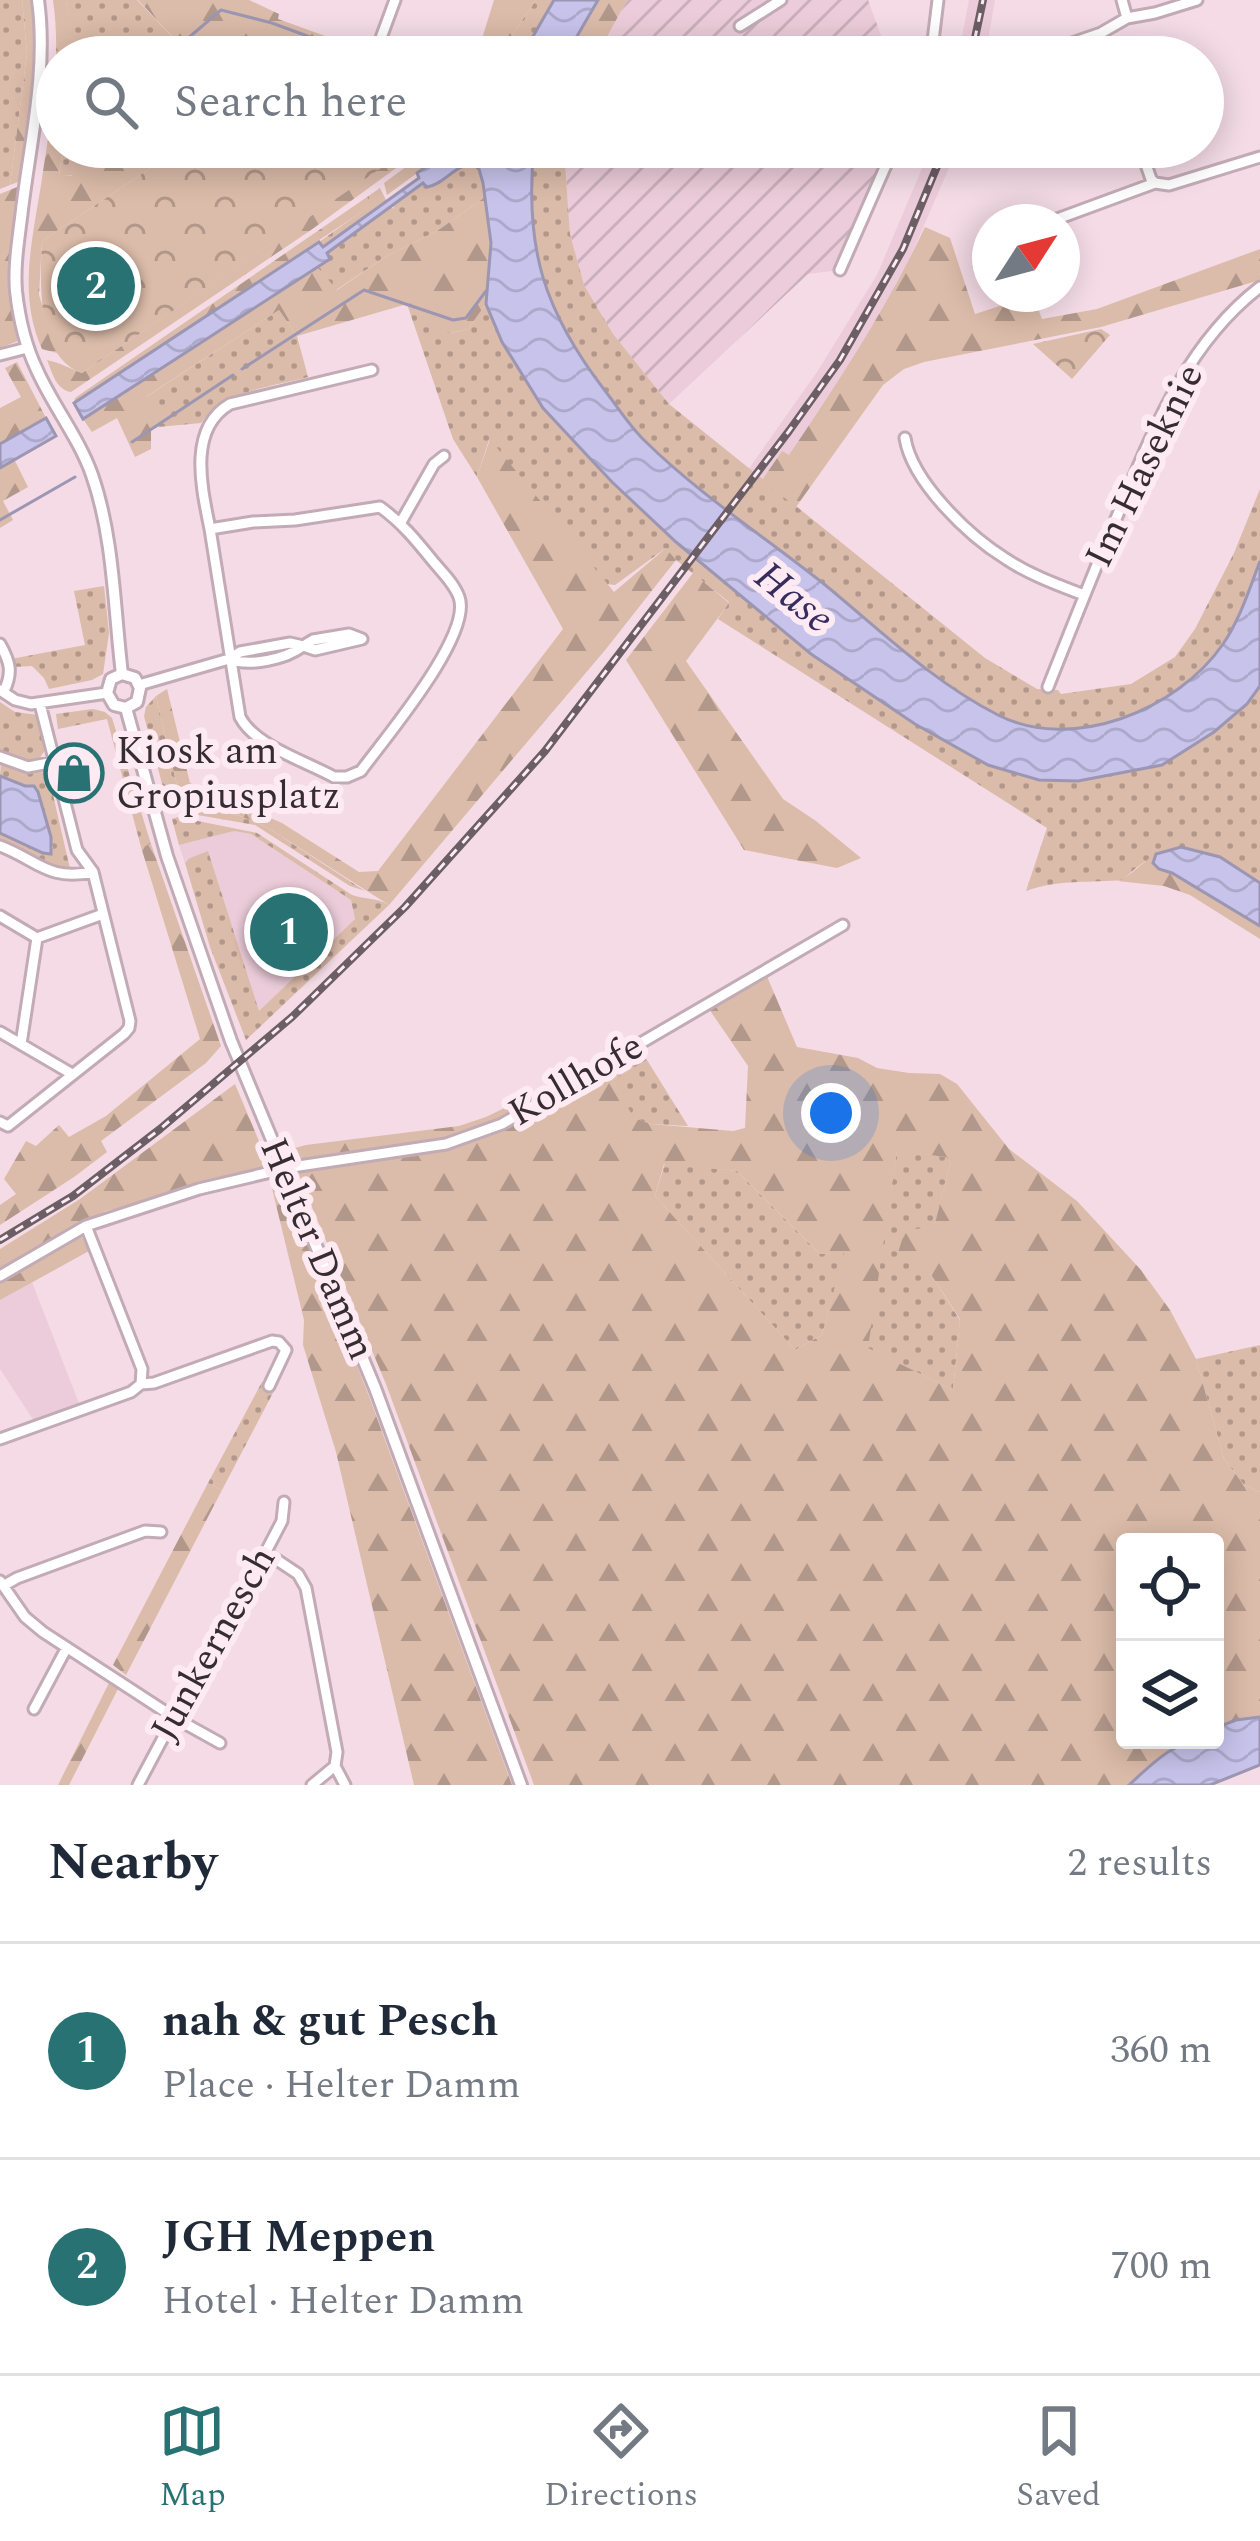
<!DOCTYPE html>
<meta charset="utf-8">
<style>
body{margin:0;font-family:Spectral,serif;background:#f2f2f3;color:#1f2937}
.controls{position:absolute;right:36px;bottom:36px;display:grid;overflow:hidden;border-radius:12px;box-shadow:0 6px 30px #0003}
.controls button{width:108px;height:108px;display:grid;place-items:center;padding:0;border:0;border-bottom:3px solid #e0e1e3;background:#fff;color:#1f2937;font:60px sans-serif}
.compass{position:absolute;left:972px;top:204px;width:108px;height:108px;border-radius:50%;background:#fff;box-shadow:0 6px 30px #0003;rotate:54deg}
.you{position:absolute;left:831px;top:1113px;width:42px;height:42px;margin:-30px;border:9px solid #fff;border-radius:50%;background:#1a73e8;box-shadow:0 0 0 18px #1a73e833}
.badge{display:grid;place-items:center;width:78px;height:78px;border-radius:50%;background:#287274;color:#fff;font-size:39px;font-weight:700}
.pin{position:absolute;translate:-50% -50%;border:6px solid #fff;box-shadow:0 3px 12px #0006}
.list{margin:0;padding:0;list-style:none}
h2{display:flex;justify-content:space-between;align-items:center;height:156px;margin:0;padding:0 48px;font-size:51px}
h2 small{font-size:39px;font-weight:400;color:#747a83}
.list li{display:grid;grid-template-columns:78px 1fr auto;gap:36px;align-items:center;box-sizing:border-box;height:216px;padding:0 48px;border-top:3px solid #e0e1e3}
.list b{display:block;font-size:45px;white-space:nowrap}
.list p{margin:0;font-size:39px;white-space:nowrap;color:#747a83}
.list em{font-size:39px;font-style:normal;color:#747a83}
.icon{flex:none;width:66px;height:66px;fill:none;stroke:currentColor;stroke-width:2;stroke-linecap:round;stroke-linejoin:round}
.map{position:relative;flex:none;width:1260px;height:1785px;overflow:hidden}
.search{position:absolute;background:#fff;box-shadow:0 6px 30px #0003;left:36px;right:36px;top:36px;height:132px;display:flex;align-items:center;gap:30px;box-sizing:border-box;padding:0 42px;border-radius:66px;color:#747a83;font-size:45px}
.sheet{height:588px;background:#fff}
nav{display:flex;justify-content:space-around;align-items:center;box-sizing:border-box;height:168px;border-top:3px solid #e0e1e3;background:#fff;font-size:33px;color:#747a83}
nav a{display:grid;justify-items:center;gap:6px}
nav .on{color:#287274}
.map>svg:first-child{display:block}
.built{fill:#ecccda}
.industrial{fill:url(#industrial-furrows)}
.grass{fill:url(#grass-dots)}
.forest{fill:url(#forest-firs);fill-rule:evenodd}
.park{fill:url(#park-crowns)}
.water{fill:url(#water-waves);stroke:#9c96b3;stroke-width:3}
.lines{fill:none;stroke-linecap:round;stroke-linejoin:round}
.stream{stroke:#9c96b3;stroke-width:3}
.minor-casing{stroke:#c2abb5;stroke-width:15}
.tertiary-casing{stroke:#c2abb5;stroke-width:16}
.minor{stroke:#fff;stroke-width:9}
.tertiary{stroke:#fff;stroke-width:10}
.rail-casing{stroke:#6b5e64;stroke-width:8}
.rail{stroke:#feeaf2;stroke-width:3;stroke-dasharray:9;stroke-linecap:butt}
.labels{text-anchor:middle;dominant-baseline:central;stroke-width:12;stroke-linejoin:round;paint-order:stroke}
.street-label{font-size:39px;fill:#362d31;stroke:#feeaf2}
.poi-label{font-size:39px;fill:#362d31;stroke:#feeaf2;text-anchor:start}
.water-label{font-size:42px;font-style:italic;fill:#362d5e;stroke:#feeaf2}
</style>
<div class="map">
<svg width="1260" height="1785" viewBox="0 0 1260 1785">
<defs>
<pattern id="industrial-furrows" width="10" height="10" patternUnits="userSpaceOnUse" patternTransform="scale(3)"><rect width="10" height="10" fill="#ecccda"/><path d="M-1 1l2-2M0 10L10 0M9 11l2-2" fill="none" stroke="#cbb0bc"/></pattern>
<pattern id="grass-dots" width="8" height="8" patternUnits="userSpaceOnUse" patternTransform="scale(3)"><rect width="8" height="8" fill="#dbbba9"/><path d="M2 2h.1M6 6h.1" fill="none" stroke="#b2988a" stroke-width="1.8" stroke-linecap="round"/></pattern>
<pattern id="forest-firs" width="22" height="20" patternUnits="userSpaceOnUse" patternTransform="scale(3)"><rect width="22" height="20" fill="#dbbba9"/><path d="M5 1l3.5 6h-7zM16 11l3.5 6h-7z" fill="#b2988a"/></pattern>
<pattern id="park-crowns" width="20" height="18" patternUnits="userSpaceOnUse" patternTransform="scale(3)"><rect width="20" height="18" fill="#dbbba9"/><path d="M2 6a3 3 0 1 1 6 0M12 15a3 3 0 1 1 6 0" fill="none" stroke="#b2988a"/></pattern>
<pattern id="water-waves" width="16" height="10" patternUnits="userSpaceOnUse" patternTransform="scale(3)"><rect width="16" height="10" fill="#c7c3eb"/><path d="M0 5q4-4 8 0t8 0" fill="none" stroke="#aca8ca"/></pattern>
</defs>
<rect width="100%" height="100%" fill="#f4dbe5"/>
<path class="built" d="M969,0H995L985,57H958Z
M931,147H958L903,274L870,333L789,456L781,452L762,480L748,470L817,372L877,275Z
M234,831L251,834L351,900L355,919L258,1012L208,852L190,858L185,863L179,845Z
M32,1282L80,1406L36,1424L0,1369V1300Z"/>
<path class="industrial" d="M627,0H868L889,57H596Z
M567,147H894L840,270L808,274L669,404L614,336L584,285L570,234L565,164Z"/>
<path class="grass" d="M0,0H22L27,53L10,185L0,189Z
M66,0H137L186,51L180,57H74Z
M536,0H554L521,57H497Z
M63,147H101L109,159C96,172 77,176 59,176Z
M534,147H567L565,164L570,234L584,285L613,334L669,404L985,658L1037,689L1058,690L1061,694L1131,684L1175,657L1195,629L1234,553L1260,489C1260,512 1260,540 1260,562C1257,573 1251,585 1246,596C1221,662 1180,700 1112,720C1088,727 1066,733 1041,729C1013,725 990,710 967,696C936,676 906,655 878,632C859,617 842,599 823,584C765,537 700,495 646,442C622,418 574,355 560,325C533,268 528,208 534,147Z
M472,164L479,169L485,197L437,231L387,256L336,290L318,268L330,260L326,253L391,207L394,209L393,205L424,183L434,186L462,165Z
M380,188L387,202L323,248L319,242L371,205L367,197Z
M407,304L451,333L468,329L486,304L502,342L543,408L612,482L676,542L811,654L915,724L988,765L1039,780L1078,781L1162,765L1247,704L1260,686V883C1208,847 1173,830 1123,880C1091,883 1058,879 1026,891L1047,828L718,619L729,602L676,560L666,548L615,585L605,584L489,440L477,477L453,439Z
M279,310L297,336L308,377C272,387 224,390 201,423L158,427L146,397Z
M104,586L109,633L103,674L92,680L49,689L44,678L32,666L13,667L11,659L85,645L74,591Z
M156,696L178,790L189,803L240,816L265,826L365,891L350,886L255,825L169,810L144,716L146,707Z
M0,702L15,712L38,715L46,749L38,760L27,762L0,752Z
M93,709L105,712L112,718L151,844L141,847L107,719L58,729L56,714Z
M1,762L29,771L48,773L71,873L54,870L0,843V833L43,853L53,848L38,792L34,786H25L0,776Z
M178,817L257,833L352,895C366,900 376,897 389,905L246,1040L210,947L185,863L190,858L208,851L259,1011L355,919L351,900L251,834L234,831L179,845L172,819Z
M647,1060L688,1126L651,1124L633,1118L612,1080Z
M897,1150L946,1157L951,1162L934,1228L930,1273L960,1320L953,1390L867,1348Z
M665,1163L737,1171L820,1254L845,1252L822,1335L795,1350L655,1196Z
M1260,1345V1492L1244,1485L1224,1459L1196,1359Z
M262,1382L275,1389L222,1490L208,1483Z"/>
<path class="forest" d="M22,0H32L39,51L23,180L10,185L27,53Z
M53,0H66L74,52V57H57V147H63L59,175L71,176L87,158L100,168L109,159L101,147H182L42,241L39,295L57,353L42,349C18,296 32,241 41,185C50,125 62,61 53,0Z
M138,0H249L279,14L278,19L370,52L368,57H180L186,51Z
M494,0H536L497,57L480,45Z
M598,0H627L596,57H578L569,51Z
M383,147H425L311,230L71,392C56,390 52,372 47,360C60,363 69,368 82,373L383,166Z
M433,147H453L387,195L384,183Z
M22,185C12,236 3,290 18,341L0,348V194Z
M367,197L372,205L74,403L75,398Z
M485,197L491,243L486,304L468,329L450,333L407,304L297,336L279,310L147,396L158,427L151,429V449L135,457L117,418L92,432L83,419L318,268L337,290L387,256L437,231Z
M925,227L950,238L975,314L1033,295L1042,319L1097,309L1260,249V280L1101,327L924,362L904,369L883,385L796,507L762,480L782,451L789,455C839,381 887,308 925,227Z
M17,362L46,418L0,444V408L21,397L5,368Z
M490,439L614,592L666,548L676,560L606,649L389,905L265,826L240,816L190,803L178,790L156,696L167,689L190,783L282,823L359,872L378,871L563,629L477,477Z
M14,459L28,487L3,501L13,520L0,528V468Z
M693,573L729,603L686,661L783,799L816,821L861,858L837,868L744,850L626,660Z
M151,844L221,1046L206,1063L101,1141L107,1152L74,1177L0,1225V1205L16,1194L4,1179L26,1141L36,1146L59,1125L69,1137L106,1116L200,1039L141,847Z
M1156,854L1153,863L1159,869L1172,873L1260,926V939L1190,895L1164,886L1118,881C1129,878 1143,861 1156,854Z
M766,974L797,1047L858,1058L877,1068L909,1073L940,1074L957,1084L1009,1149L1077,1201L1141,1270L1170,1310L1196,1359L1224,1459L1244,1485L1260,1492V1717L1236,1720L1215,1728V1542H1125V1740H1189L1161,1756L1129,1785H534L386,1384L288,1150L306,1145L459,1126L486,1117L541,1090L634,1037L647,1060L612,1080L634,1118L651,1124L733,1131L745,1128L748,1066L709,1009ZM897,1151L946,1157L951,1162L934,1227L905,1230L897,1256L930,1273L960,1319L953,1390L868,1348ZM664,1164L737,1171L820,1254L844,1253L822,1335L795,1350L655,1196Z
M235,1084L269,1165L260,1171L106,1211L75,1225L0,1270V1249L80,1199Z
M270,1180L286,1188L367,1391L512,1785H414L336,1452L303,1345L304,1320Z
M81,1235L89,1251L0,1300V1282Z
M208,1483L222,1490L126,1675L113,1665Z
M110,1681L119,1687L69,1785H58Z"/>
<path class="park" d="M182,147H383L384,166L82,373C36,357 40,281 42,241Z
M1101,329L1110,335L1072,379L1033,344Z"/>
<path class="water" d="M554,0H598L565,57H521Z
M453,147H534C524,248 544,312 606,392C619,409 631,428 646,442C700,495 765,537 824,584C880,630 933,682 998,715C1072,753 1178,710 1223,644C1240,619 1249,590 1260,561V686L1247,704L1214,732L1162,765L1078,781L1039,780L988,765L915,724L811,654L676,542L612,482L543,408L502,342L486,304L491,243L483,183L479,169L473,164C454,165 445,184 427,187L423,183L327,253L330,259L83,419L74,403L319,242L323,247L419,178L417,173Z
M46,418L56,436L0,468V444Z
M0,776L25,786H34L38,792L51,837V854L43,853L0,833Z
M1181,847L1220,857L1260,883V926L1172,873L1159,869L1153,863L1156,854Z
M1260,1717V1765L1210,1785H1129C1159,1758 1173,1740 1215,1740V1728L1236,1720Z"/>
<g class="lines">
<path class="stream" d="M166,57L221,10L272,23L364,57
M242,369L364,290L453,320L466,318L486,291
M132,442L233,375
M0,520L75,477"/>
<defs>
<path id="minor" d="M1122,0L1127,18
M740,26L781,0
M1101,33L1110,57
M374,57L395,0
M931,57L938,0
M1031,57L1101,33L1127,18L1155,13L1197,0
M1140,147L1151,179L1155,183
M1049,222L1155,183L1169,185L1260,157
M840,270L894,147
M0,355L27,348
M905,438C912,482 969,536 1006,559C1030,575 1058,585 1084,595
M380,507C401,522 415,539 432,560C441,571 454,583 459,597C473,635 385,738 361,771L347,777H334C305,761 255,746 240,717L210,529L253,522L295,520Z
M401,522L434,464L444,456
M210,529C202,489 187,429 230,404L372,370
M349,634L362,639L315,650L303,646L313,640Z
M290,643L303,646C286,659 250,667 229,659L240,652Z
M0,644C10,662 13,672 4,691
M139,685L229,659
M1048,687C1071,629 1094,571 1118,514C1153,431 1186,344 1260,287
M0,690L15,700L31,704L107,693
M0,757L28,767L54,762
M0,846C39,861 47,881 93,872
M0,916L37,938
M37,938L103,914
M0,1032L72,1074
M21,1044L37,938
M0,1122L8,1126L124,1034L129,1028L130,1021L93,872L77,850L40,704
M86,1226L142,1369L141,1384
M0,1276L86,1226L199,1189L292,1167L446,1144L502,1124L843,925
M0,1439L131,1392L141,1384L154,1383L272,1341L279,1342L286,1350L269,1386
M265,1552L298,1574L306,1588L337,1752L335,1766L345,1785
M0,1581L25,1617L43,1632L175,1718L220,1743
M3,1586L17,1578L145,1531L161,1532
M34,1709L66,1649
M138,1785L164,1736L190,1697L282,1521L284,1502
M312,1785L335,1766"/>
<path id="tertiary" d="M38,0C48,72 29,146 21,218C18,242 14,267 16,291C19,319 25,345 37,370C53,406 79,438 92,475C114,538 114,609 122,674
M122,674L111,679L107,693L114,705L126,708
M122,674L135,678L140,688L137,702L126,708
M126,708L167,856L231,1041L375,1388L521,1785"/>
</defs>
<use href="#minor" class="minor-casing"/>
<use href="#tertiary" class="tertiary-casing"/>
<use href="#minor" class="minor"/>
<use href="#tertiary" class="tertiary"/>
<defs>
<path id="rail" d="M971,57L983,0
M0,1240L73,1196L160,1129L292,1017L405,907L545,751L789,431L840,360L903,249L945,147"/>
</defs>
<use href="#rail" class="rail-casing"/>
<use href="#rail" class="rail"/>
</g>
<defs>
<symbol id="shop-ring" viewBox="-11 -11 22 22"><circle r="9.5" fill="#feeaf2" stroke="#287274" stroke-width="1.5"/><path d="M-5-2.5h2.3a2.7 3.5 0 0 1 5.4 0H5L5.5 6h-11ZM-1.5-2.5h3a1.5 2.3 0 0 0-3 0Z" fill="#287274"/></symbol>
</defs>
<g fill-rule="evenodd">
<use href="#shop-ring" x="41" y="740" width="66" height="66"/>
</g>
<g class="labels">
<g class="street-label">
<text transform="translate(1145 466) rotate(-64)">Im Haseknie</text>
<text transform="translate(576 1080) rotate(-30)">Kollhofe</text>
<text transform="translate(317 1249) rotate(67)">Helter Damm</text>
<text transform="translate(214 1644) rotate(-61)">Junkernesch</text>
</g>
<g class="poi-label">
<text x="116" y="751">Kiosk am<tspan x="116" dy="45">Gropiusplatz</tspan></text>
</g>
<g class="water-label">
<text transform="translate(794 598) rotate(39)">Hase</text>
</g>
</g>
</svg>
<div class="controls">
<button><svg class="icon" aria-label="locate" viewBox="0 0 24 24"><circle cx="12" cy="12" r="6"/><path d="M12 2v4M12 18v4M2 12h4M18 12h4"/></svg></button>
<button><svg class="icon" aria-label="layers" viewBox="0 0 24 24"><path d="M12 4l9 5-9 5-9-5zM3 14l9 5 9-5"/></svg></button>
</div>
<svg class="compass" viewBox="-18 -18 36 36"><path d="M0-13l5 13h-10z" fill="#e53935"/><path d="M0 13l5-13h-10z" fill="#747a83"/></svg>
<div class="you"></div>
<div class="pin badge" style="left:289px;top:932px">1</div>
<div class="pin badge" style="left:96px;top:286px">2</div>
<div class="search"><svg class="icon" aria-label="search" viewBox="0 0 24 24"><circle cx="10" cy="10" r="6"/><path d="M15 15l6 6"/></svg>Search here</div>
</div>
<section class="sheet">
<h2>Nearby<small>2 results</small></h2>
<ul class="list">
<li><span class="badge">1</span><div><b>nah &amp; gut Pesch</b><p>Place · Helter Damm</p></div><em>360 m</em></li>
<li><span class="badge">2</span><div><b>JGH Meppen</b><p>Hotel · Helter Damm</p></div><em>700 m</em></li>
</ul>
</section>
<nav>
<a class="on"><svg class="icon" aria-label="map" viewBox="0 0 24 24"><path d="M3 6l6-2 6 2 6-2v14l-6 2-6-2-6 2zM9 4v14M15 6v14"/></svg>Map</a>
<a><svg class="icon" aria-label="directions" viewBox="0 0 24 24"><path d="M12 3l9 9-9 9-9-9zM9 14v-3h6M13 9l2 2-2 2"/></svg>Directions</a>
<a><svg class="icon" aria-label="saved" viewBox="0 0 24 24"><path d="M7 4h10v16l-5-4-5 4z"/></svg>Saved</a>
</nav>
